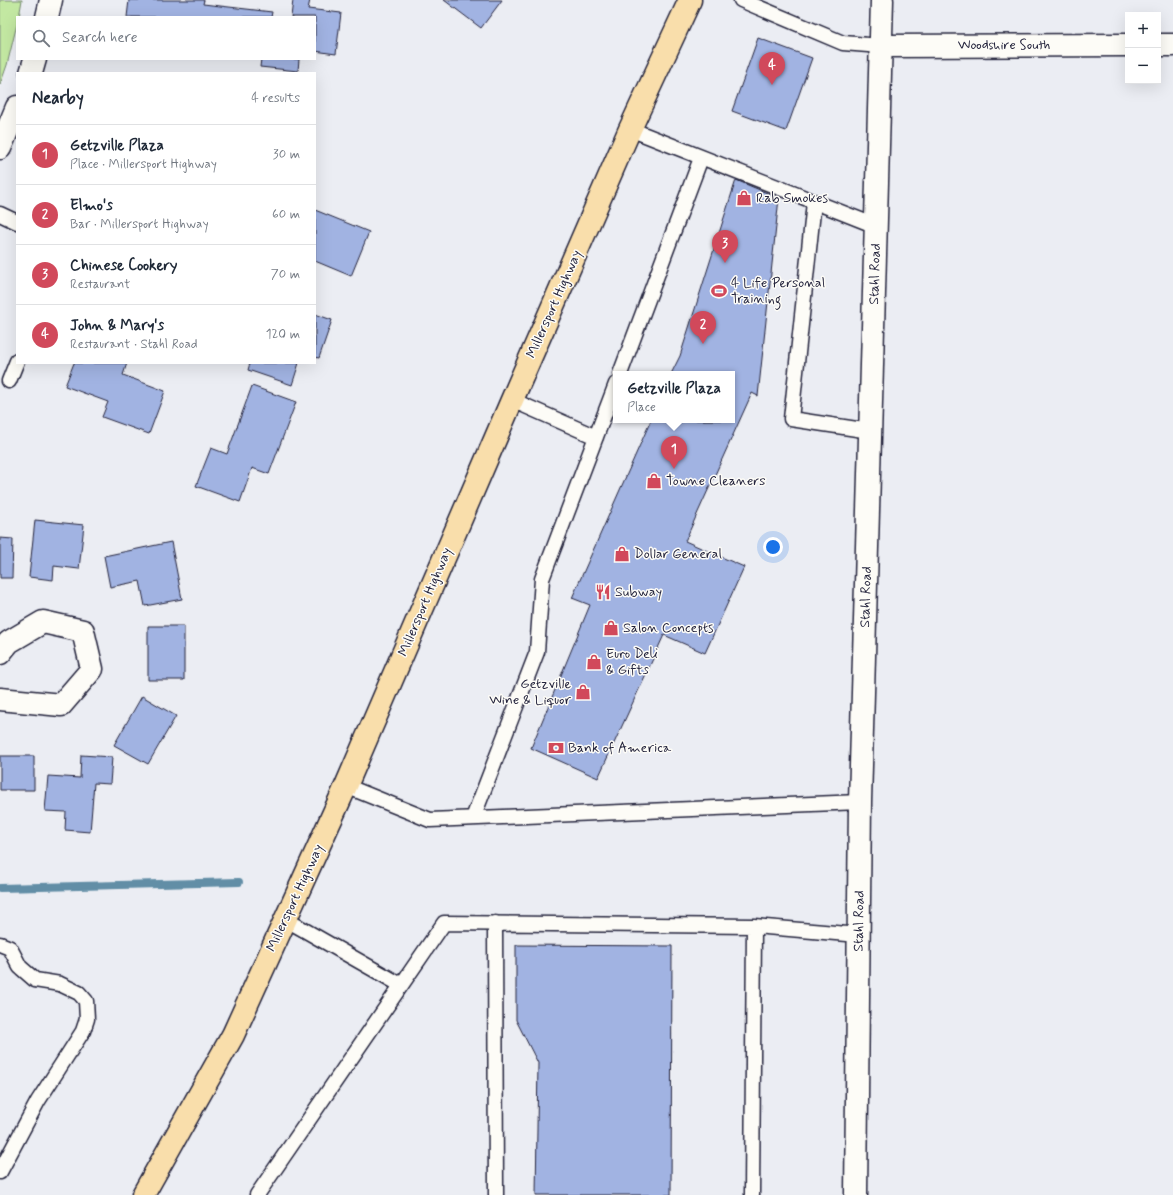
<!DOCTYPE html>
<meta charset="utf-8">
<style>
body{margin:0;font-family:Mynerve,sans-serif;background:#f6f6f7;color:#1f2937}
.controls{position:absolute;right:12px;top:12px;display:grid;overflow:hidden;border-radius:0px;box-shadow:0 4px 16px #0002}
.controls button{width:36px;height:36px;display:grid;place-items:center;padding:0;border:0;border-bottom:1px solid #e0e1e3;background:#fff;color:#1f2937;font:20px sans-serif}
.you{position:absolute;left:773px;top:547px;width:14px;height:14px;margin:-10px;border:3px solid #fff;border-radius:50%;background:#1a73e8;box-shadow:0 0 0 6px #1a73e833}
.badge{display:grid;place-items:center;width:26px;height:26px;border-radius:50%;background:#d1495b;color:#fff;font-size:13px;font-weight:700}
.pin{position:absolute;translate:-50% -33px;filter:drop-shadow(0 1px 2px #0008)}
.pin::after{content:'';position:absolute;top:21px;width:14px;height:12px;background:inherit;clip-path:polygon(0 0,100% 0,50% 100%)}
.popup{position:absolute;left:613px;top:371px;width:122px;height:52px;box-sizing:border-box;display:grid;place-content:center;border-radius:0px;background:#fff;filter:drop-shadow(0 1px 3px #0005);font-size:13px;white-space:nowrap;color:#747a83}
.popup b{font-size:15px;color:#1f2937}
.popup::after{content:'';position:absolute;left:50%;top:100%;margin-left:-8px;border:8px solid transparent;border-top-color:#fff}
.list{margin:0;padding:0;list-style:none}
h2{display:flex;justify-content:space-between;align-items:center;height:52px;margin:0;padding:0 16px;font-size:17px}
h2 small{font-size:13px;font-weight:400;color:#747a83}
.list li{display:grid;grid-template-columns:26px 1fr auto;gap:12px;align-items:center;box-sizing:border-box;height:60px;padding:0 16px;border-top:1px solid #e0e1e3}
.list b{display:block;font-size:15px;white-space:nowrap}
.list p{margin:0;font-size:13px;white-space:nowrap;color:#747a83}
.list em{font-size:13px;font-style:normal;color:#747a83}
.icon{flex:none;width:22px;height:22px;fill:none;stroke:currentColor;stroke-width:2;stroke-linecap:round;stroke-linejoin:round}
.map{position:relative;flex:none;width:1173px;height:1195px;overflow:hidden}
.search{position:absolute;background:#fff;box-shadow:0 4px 16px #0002;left:16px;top:16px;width:300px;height:44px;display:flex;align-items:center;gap:10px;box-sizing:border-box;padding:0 14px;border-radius:0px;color:#747a83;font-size:15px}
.panel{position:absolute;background:#fff;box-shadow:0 4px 16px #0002;left:16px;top:72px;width:300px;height:292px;border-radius:0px}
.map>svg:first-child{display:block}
.green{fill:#c3e8a2;stroke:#72856e}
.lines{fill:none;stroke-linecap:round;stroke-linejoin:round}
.stream{stroke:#628ea6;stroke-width:8}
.building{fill:#a1b3e2;stroke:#22223b}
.lane-casing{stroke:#22223b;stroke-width:17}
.street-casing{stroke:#22223b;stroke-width:25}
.secondary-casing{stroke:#22223b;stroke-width:25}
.primary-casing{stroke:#22223b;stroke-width:25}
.lane{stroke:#fdfcf7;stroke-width:14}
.street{stroke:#fdfcf7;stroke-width:22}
.secondary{stroke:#fdfcf7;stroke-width:22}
.primary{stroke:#f9deab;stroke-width:22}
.labels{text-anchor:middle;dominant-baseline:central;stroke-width:3;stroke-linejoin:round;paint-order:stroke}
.street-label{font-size:14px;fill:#22223b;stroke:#fdfcf7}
.poi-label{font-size:14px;fill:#22223b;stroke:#fdfcf7;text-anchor:start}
</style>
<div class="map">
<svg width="1173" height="1195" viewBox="0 0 1173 1195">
<rect width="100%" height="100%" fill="#ebedf3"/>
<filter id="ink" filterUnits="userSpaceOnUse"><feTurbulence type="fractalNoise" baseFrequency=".025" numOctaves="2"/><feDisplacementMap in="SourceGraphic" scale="8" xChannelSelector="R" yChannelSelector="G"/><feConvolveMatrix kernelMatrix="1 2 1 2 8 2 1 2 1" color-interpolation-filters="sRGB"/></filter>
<g filter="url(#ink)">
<path class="green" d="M0,0H22L19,17H17V24L7,65L0,85Z"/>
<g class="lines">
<path class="stream" d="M0,888L239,882"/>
</g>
<path class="building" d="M129,0H204L203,4L272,12L271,17H127Z
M293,0H310L308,9L341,13L336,54L315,51V17H291Z
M444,0H502L481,28Z
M758,38L812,58L786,131L732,111Z
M261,59H299L298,71L260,67Z
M736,180L779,198L758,396L752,393L685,541L744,567L705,653L664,635L598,778L531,748L590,605L572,598L651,420H732V374H671L680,356Z
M315,210L369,232L351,276L315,261Z
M315,314L332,320L319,358L315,357Z
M74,363H127L123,375L165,391L149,434L102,417L108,402L65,386Z
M250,363H299L292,385L248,370Z
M252,386L296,402L269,474L252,468L240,502L196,486L211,448L227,454Z
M35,520L84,525L79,569L54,566L53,580L29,577Z
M0,538L13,539L12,578H0Z
M171,542L182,599L145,606L140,581L110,587L104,556Z
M148,626H184V680H148Z
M142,696L176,716L148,764L114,745Z
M81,755L112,757L110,784L94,783L90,832L65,830L66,812L45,811L48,776L80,778Z
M0,756H34V790H0Z
M516,945L672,946L671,1195H536L538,1063L516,1020Z"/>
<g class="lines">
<defs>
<path id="lane" d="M741,0L843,43L881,46
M630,129L876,226
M814,202L791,419L870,431
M0,214L17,222
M620,374L701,158
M9,381L17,361
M512,400L596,437
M346,786L430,820L860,802
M473,818L537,652L542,579L616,384
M285,919L401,985
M495,923L496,1195
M0,944L10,948L20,967L35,980L60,984L79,993L86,1001L87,1019L83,1031L38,1101L0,1172
M257,1195L444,923L754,926L859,935
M752,1195L754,926"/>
<path id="street" d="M47,17L51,0
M1158,45H1173
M881,46L1128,45
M31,73L35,59
M0,148L17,107
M0,653L9,642L43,622L83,631L92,669L61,705L0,699"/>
<path id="secondary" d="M856,1195L860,802L882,0"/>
<path id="primary" d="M143,1195L233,1035L346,786L512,400L630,129L690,0"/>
</defs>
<use href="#lane" class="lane-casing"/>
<use href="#street" class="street-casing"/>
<use href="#secondary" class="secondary-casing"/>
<use href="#primary" class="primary-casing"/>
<use href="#lane" class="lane"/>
<use href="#street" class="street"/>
<use href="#secondary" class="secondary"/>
<use href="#primary" class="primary"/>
</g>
</g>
<defs>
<symbol id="shop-bare" viewBox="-9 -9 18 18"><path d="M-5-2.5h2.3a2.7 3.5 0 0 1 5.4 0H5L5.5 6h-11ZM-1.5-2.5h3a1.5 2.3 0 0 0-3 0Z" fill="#d1495b" stroke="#fdfcf7" stroke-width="2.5" paint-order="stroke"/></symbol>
<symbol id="stadium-bare" viewBox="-9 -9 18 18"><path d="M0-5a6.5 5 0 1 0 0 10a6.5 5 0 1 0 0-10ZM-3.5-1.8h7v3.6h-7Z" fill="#d1495b" stroke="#fdfcf7" stroke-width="2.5" paint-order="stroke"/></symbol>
<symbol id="restaurant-bare" viewBox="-9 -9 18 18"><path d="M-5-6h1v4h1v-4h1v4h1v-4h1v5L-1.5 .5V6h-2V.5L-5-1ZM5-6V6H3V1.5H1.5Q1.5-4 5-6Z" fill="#d1495b" stroke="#fdfcf7" stroke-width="2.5" paint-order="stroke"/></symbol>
<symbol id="bank-bare" viewBox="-9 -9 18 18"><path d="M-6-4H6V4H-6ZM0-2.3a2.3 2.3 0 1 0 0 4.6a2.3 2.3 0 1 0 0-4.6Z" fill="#d1495b" stroke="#fdfcf7" stroke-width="2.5" paint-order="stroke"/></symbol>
</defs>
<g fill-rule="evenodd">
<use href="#shop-bare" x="733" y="187" width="22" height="22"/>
<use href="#stadium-bare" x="708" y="280" width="22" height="22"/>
<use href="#shop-bare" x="643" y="470" width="22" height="22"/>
<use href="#shop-bare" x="611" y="543" width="22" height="22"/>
<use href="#restaurant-bare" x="592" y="581" width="22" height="22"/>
<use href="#shop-bare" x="600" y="617" width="22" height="22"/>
<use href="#shop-bare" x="583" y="651" width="22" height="22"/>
<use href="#shop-bare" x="572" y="681" width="22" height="22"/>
<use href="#bank-bare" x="545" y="737" width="22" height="22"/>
</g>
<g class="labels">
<g class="street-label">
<text x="1004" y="45">Woodshire South</text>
<text transform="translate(875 274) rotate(-88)">Stahl Road</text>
<text transform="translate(554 304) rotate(-66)">Millersport Highway</text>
<text transform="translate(866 597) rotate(-88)">Stahl Road</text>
<text transform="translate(425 602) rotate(-67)">Millersport Highway</text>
<text transform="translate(295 898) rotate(-65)">Millersport Highway</text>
<text transform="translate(859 921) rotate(-89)">Stahl Road</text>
</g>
<g class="poi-label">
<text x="756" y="198">Rab Smokes</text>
<text x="731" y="283">4 Life Personal<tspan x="731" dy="16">Training</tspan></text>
<text x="666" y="481">Towne Cleaners</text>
<text x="634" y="554">Dollar General</text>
<text x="615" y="592">Subway</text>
<text x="623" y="628">Salon Concepts</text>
<text x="606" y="654">Euro Deli<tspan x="606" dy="16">&amp; Gifts</tspan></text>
<text x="571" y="684" text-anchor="end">Getzville<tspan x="571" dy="16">Wine &amp; Liquor</tspan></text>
<text x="568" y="748">Bank of America</text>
</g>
</g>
</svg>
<div class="controls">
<button>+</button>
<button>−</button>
</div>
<div class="you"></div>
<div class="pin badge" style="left:674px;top:469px">1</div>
<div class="popup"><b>Getzville Plaza</b>Place</div>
<div class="pin badge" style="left:703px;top:344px">2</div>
<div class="pin badge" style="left:725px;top:263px">3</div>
<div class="pin badge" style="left:772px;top:85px">4</div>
<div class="search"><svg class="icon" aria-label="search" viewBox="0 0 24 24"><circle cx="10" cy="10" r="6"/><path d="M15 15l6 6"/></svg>Search here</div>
<section class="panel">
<h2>Nearby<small>4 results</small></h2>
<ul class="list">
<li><span class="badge">1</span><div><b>Getzville Plaza</b><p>Place · Millersport Highway</p></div><em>30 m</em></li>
<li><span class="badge">2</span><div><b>Elmo's</b><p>Bar · Millersport Highway</p></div><em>60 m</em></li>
<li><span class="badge">3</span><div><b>Chinese Cookery</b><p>Restaurant</p></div><em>70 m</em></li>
<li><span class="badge">4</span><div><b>John &amp; Mary's</b><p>Restaurant · Stahl Road</p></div><em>120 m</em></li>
</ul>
</section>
</div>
